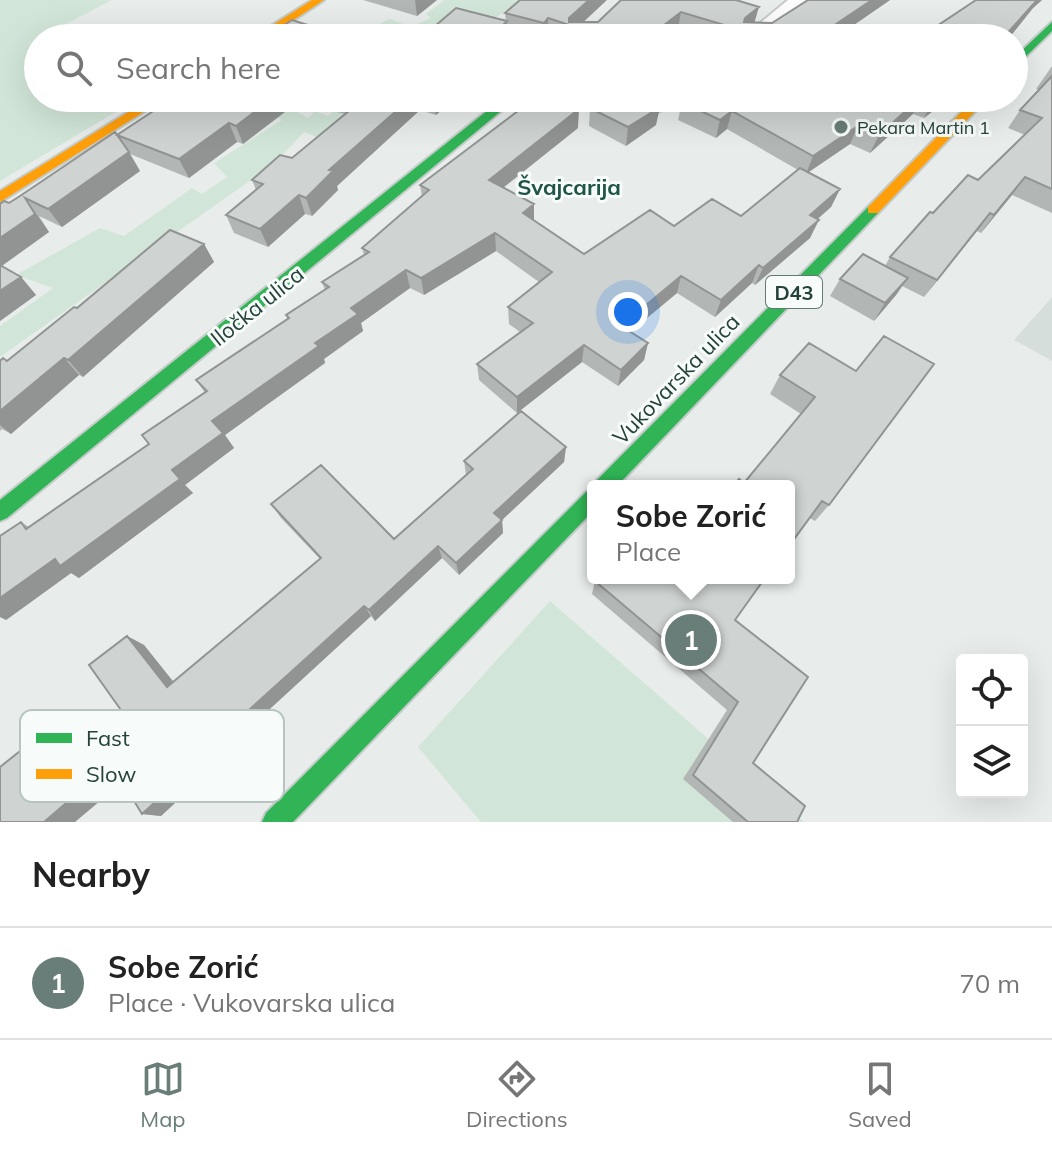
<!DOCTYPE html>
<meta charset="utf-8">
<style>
body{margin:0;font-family:Mulish,sans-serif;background:#f6f6f6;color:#222}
.controls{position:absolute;right:24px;bottom:24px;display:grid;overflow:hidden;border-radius:8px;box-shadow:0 8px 32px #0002}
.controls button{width:72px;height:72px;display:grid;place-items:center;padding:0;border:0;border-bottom:2px solid #e0e0e0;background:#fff;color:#222;font:40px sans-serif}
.you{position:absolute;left:628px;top:312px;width:28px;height:28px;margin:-20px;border:6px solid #fff;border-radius:50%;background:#1a73e8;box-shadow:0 0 0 12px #1a73e833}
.badge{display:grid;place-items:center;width:52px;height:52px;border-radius:50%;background:#697e78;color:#fff;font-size:26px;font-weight:700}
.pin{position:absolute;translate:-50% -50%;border:4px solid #fff;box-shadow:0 2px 8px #0006}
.popup{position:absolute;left:587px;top:480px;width:208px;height:104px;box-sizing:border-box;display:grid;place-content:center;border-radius:8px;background:#fff;filter:drop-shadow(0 2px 6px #0005);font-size:26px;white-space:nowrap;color:#767676}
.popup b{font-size:30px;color:#222}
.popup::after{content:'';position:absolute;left:50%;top:100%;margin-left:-16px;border:16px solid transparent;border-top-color:#fff}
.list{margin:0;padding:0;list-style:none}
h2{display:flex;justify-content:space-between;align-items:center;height:104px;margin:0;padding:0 32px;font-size:34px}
h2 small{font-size:26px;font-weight:400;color:#767676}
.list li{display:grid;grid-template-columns:52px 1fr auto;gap:24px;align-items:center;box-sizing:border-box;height:112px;padding:0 32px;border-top:2px solid #e0e0e0}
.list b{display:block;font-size:30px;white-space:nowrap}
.list p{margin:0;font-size:26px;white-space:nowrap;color:#767676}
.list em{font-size:26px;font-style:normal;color:#767676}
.icon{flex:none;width:44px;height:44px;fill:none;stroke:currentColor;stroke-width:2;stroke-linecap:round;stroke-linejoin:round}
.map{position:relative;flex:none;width:1052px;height:822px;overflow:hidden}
.search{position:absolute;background:#fff;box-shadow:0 8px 32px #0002;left:24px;right:24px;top:24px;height:88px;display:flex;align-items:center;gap:20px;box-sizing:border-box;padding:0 28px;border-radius:44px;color:#767676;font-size:30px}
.sheet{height:216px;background:#fff}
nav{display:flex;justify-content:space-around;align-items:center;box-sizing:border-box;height:112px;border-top:2px solid #e0e0e0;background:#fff;font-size:22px;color:#767676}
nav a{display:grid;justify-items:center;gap:4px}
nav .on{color:#697e78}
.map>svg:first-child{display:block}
.built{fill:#d6dedb}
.green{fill:#d1e6d8}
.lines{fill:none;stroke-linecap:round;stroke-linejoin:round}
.street-casing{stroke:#c5cac8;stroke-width:4}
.fast-casing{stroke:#c3cbc8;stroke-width:4}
.slow-casing{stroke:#c3cbc8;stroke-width:4}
.street{fill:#fcfcfc;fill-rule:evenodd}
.fast{fill:#30b455;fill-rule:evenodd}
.slow{fill:#ff9f0a;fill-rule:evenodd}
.wall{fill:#b2b6b5}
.shaded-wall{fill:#919493}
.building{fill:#cfd4d2;stroke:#919493;stroke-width:2}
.poi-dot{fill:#697e78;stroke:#f7fbf9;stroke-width:3}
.labels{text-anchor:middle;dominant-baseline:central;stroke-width:6;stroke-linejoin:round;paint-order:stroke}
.far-poi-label{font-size:18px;fill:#24423a;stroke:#f7fbf9;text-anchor:start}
.shield{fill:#f7fbf9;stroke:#637a73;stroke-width:2}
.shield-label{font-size:20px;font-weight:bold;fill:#24423a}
.far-quarter-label{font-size:22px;font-weight:bold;fill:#1f5548;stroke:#f7fbf9}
.street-label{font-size:22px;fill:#24423a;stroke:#f7fbf9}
.key{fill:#f7fbf9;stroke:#b8c4c0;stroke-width:2}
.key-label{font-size:22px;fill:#24423a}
</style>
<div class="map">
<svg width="1052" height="822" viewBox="0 0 1052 822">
<rect width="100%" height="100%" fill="#e8edeb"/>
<path class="built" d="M1052,297V361L1014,340Z"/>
<path class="green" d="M0,0H112L47,34L55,38H38V98H139L0,181Z
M444,0H522L483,26L448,38H364L360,33L390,19L411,27L431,18L426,14Z
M348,98H367L333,143L304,132L275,163L0,357V326L53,288L16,275L100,228L124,236L192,188L202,194L227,177L214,163L282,120L264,109L277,101L308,118L315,111L328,116Z
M550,601L804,822H481L418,747Z"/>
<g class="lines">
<defs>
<path id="street" d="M788,0H811L767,38H742Z
M575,98H689L686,103L649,114L587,105L578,103Z"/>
<path id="fast" d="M1052,22V31L1014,68V58Z
M503,98H517L7,518L0,521V500Z
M873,205L880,210L878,213L617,486H594L597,480L868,207Z
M593,489V511L293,822H262L266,813L586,492Z"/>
<path id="slow" d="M312,0H324L266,38H252Z
M151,98H166L0,202V191Z
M975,98H988L878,213H868V207Z"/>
</defs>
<use href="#street" class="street-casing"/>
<use href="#fast" class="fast-casing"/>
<use href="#slow" class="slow-casing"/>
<use href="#street" class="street"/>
<use href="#fast" class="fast"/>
<use href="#slow" class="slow"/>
</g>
<path class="wall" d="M363,0H437L417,16Z
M621,0L754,23H772L808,0H890L835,38H706L678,29L667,38H553L548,36L546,38H534L507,31L505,13L582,22H598Z
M1042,0L1033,8L1009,38H919Z
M1052,66V213L1012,195L981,233L977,231L924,297L902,286L896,295L874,321L830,296L840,279L885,266L890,257L933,213L978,180L1025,135L1008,128L1020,110L1039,90L1036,89Z
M173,98H455L436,115L420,110L337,186L338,190L312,216L305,214L268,247L234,233L226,215L256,190L252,180L280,155L292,158L345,114L298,102L243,144L237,142L189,178L130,154L140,171L62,227L39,216L49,232L2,266L21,277L36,295L0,321V204L4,201L9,203L20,196L115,132L119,137L117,135Z
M876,98H950L924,118L913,114L870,153L850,144L808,172L840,189L831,207L818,219L810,238L755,285L752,283L715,317L677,293L630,332L648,343L644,360L618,386L582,362L517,413L479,380L477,364L520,332L509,324L508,307L539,282L496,251L424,295L410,288L361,323L363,331L324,359L325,363L225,435L234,448L185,485L193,493L79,578L71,573L6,620L21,522L29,527L149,444L205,393L196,380L288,319L286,315L325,290L322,282L364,255L362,248L422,197L420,185L578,128L503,188L534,221L584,254L674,226L741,216L798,170L727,129L716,138L678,120L682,102L868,104Z
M590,108L656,125L626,146L589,126Z
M204,244L214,262L83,377L79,375L11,434L2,429L0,431V361H7L77,308Z
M809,343L829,505L815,521L744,483L801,414L770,394L780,375Z
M566,447L564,462L502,520L503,533L459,575L442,558L375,621L371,616L224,751L227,755L161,816L142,814L133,727L127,636L144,645L173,682L320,559L281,518L271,504L394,539L466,475L464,461Z
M595,581L735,620L753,763L797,822H733L683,779L727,710L592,594Z"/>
<path class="shaded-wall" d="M415,0H437L417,16Z
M589,0H607L577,28L568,25L569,18Z
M872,0H890L835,38H815Z
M1035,0H1042L1033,8L1009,38H1004L1030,8Z
M759,7L754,24L745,31V18Z
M681,12L678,29L667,38H647Z
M548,18V36L544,38V23Z
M507,21V38H490Z
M273,98H296L298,102L243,144L236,126Z
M411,98H419L420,110L337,186L338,190L312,216L306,198L329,170Z
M434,98H455L436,115Z
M920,98H921L913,114L870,153L879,135Z
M936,98H950L924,118L933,100Z
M660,107L656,125L626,146L628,127Z
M579,109L578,128L490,198L489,180Z
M732,111L727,129L716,138L720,120Z
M229,123L237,142L189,178L179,159Z
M858,126L850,144L806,174L813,156Z
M129,152L140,171L62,227L48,209Z
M1025,177L1012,195L981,233L994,215Z
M840,189L831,207L801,233L810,215Z
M299,195L305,214L268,247L260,229Z
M25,198L49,232L0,267V238Z
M534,204V223L523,213Z
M990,213L977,231L924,297L937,280Z
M819,220L810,238L755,285L763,268Z
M495,233L496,251L424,295L421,278Z
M204,244L214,262L83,377L68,360Z
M759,265L752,283L715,317L721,300Z
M406,270L410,288L361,323L363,331L324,359L325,363L225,435L234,448L185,485L193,493L79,578L71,573L6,620L0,617V598L212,421L315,343L351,308Z
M681,276L677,293L617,343L621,326Z
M21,277L36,295L0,321V291Z
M908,278L896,295L874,321L885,303Z
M648,343L644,360L618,386L621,370Z
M584,345L582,362L517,413V397Z
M64,358L79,375L11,434L0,425V411Z
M566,447L564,462L502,520L503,533L459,575L456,563L494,513Z
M438,546L442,558L375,621L369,610Z
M364,606L371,616L224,751L227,755L161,816L142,814L209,746Z
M127,636L144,645L184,695L167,687Z
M44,732L72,738L106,796L75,822H44Z"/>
<path class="building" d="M520,0H589L569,18V22H598L621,0H736L759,7L745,18L744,22L772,23L808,0H872L815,38H759L761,36L681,12L647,38H608L548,18L544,23L505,13Z
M976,0H1037L1005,36L994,33L988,38H919Z
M456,8L507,21L490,38H421Z
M292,20L327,31L324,33L339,38H265Z
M1052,76V189L1025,177L994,215L990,213L937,280L890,257L930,212L933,213L968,175L978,180L1042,118L1020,110Z
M173,98H273L236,126L229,123L179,159L117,135Z
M350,98H411L329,170L333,171L306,198L299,195L260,229L226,215L263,184L252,180L280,155L292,158L361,101Z
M535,98H552L579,109L489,180L534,204L523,213L584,254L650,210L674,226L712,199L741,216L800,168L840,189L810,215L819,220L763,268L759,265L721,300L681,276L621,326L648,343L621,370L584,345L517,397L477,364L533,323L508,307L552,272L495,233L421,278L406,270L351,308L358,314L315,343L319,346L212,421L223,433L172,470L180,479L60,566L55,559L0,598V536L21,522L26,529L149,444L142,435L207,391L196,380L289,318L286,315L329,287L322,282L369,252L362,248L429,190L420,185Z
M603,98H637L660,107L628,127L590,108Z
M687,98H854L868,104L876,98H920L879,135L858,126L813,156L732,111L720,120L682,102Z
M115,132L129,152L48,209L25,198L35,214L0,238V204L4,201L9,203L20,196Z
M170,230L204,244L68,360L64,358L0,411V361L3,358L7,361L74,307L77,308Z
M863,254L908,278L885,303L840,279Z
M0,265L21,277L0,291Z
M884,336L934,364L829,505L822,501L789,546V486H733L739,479L744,483L815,397L780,375L809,343L856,371Z
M521,411L566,447L494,513L502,520L456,563L438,546L369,610L364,606L209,746L212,750L142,814L104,752L133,727L89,665L127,636L167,687L321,558L271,504L321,465L394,539L473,469L464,461Z
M598,578H765L735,620L808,677L753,763L805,806L797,822H748L693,775L738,702L595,581Z
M44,732L79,792L44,822H0V767Z"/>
<circle class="poi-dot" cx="841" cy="127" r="8"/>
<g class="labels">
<g class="far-poi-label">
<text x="857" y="127">Pekara Martin 1</text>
</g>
<rect class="shield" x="766" y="276" width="56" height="32" rx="6"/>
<g class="shield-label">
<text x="794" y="292">D43</text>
</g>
<g class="far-quarter-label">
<text x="569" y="187">Švajcarija</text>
</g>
<g class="street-label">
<text transform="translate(257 306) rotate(-39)">Iločka ulica</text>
<text transform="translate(676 379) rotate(-46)">Vukovarska ulica</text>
</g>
</g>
<rect x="20" y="710" width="264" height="92" rx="12" class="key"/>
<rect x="36" y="733" width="36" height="10" fill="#30b455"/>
<rect x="36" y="769" width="36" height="10" fill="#ff9f0a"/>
<g class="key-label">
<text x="86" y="746">Fast</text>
<text x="86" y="782">Slow</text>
</g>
</svg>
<div class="controls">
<button><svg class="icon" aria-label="locate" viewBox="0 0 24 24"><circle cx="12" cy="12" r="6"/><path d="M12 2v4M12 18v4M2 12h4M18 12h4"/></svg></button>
<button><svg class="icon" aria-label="layers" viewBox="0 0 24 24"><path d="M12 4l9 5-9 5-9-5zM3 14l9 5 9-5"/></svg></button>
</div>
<div class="you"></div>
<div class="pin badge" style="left:691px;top:640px">1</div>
<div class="popup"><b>Sobe Zorić</b>Place</div>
<div class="search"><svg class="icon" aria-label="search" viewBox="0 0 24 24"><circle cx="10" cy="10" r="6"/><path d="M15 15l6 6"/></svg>Search here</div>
</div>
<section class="sheet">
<h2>Nearby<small></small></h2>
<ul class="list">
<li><span class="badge">1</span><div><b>Sobe Zorić</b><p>Place · Vukovarska ulica</p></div><em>70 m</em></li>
</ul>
</section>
<nav>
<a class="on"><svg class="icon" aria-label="map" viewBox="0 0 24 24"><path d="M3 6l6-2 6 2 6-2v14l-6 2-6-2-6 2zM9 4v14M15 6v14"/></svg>Map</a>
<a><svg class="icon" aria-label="directions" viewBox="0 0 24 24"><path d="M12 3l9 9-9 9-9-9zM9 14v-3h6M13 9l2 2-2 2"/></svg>Directions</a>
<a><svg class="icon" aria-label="saved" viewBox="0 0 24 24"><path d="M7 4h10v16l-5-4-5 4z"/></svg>Saved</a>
</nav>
